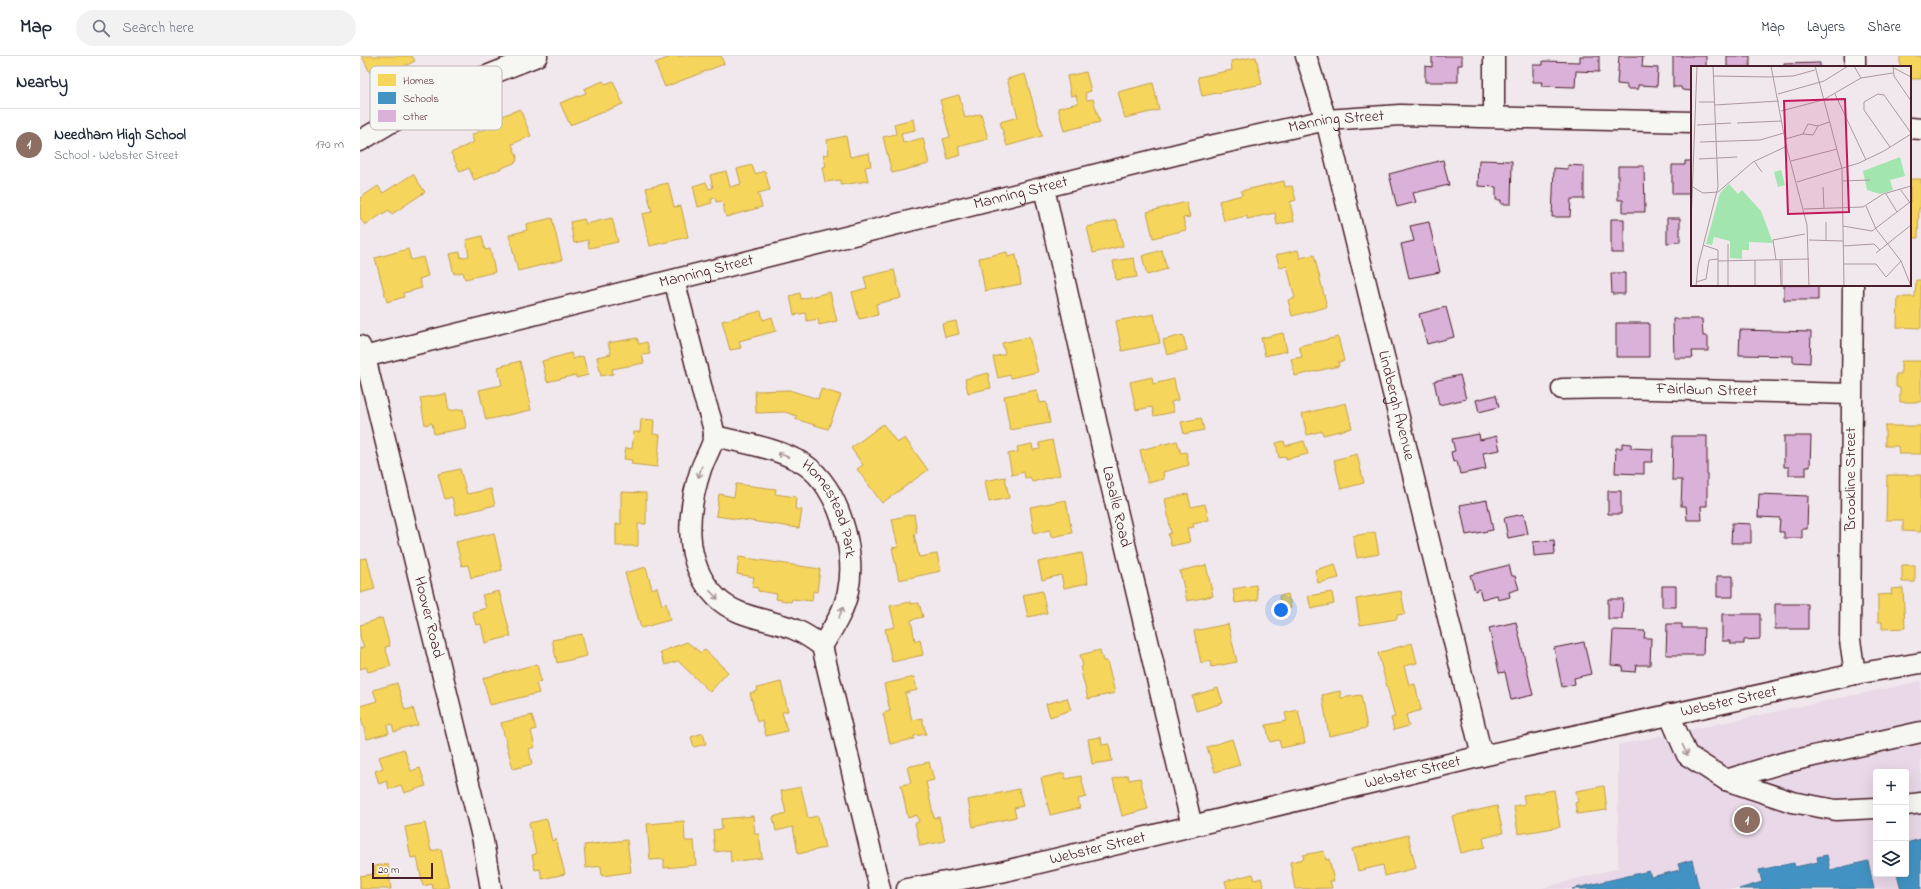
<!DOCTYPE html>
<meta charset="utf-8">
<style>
body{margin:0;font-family:"Indie Flower",sans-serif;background:#f2f2f3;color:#1f2937}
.controls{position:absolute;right:12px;bottom:12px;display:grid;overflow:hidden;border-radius:4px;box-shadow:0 4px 16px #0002}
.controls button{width:36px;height:36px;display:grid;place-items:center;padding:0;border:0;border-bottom:1px solid #e0e1e3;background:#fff;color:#1f2937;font:20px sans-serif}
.scale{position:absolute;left:12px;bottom:10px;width:61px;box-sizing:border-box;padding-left:4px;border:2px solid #4a1f2b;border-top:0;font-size:11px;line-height:14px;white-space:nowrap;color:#4a1f2b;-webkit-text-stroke:3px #f6f6f2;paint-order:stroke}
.you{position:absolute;left:921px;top:554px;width:14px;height:14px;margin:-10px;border:3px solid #fff;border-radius:50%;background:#1a73e8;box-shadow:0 0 0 6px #1a73e833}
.badge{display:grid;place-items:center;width:26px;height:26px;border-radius:50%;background:#d1495b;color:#fff;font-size:13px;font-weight:700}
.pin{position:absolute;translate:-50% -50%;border:2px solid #fff;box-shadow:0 1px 4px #0006}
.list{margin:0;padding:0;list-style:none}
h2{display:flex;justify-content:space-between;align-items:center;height:52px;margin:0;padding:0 16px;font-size:17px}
h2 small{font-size:13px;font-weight:400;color:#747a83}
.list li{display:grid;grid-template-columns:26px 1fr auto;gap:12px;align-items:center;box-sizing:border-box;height:72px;padding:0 16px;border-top:1px solid #e0e1e3}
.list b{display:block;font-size:15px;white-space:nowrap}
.list p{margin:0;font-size:13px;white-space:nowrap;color:#747a83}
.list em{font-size:13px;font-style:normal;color:#747a83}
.icon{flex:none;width:22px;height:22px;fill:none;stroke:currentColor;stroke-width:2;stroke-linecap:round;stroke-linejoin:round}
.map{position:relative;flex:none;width:1561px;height:833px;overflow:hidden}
header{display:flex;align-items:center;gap:24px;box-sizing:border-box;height:56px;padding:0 20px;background:#fff;border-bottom:1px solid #e0e1e3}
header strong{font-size:19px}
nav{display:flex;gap:22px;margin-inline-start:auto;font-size:14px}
.search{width:280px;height:36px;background:#f2f2f3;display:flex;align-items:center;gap:10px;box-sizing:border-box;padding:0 14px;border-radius:22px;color:#747a83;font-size:15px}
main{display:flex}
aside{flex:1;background:#fff}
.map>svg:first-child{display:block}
.built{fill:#e9d8e7;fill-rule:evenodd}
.homes{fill:#f6d55c;stroke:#c29e4d}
.schools{fill:#4393c3;stroke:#457095}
.building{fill:#dab1d8;stroke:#4a1f2b}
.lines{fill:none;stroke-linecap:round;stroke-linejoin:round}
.minor-casing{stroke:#4a1f2b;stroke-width:23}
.minor{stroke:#f6f6f2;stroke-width:20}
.oneway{stroke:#a99598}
.labels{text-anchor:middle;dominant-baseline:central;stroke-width:4;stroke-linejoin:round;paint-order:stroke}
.street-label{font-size:16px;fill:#4a1f2b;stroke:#f6f6f2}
.inset-road{fill:none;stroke:#ae989f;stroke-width:1}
.view{fill:#c2185b;fill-opacity:0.15;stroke:#c2185b;stroke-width:2}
.inset-edge{fill:none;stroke:#4a1f2b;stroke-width:2}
.key{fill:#f6f6f2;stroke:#c2b6b6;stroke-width:1}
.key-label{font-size:11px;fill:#4a1f2b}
</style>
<header>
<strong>Map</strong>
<div class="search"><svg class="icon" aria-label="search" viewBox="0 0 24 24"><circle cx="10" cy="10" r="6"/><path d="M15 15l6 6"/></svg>Search here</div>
<nav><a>Map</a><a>Layers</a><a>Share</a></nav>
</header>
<main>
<aside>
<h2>Nearby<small></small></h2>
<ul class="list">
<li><span class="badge" style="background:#8d6e63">1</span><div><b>Needham High School</b><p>School · Webster Street</p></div><em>170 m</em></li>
</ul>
</aside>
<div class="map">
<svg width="1561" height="833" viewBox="0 0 1561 833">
<rect width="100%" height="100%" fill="#f0e8ed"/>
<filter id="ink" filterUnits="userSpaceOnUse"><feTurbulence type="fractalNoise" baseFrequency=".025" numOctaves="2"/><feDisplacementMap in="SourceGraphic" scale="8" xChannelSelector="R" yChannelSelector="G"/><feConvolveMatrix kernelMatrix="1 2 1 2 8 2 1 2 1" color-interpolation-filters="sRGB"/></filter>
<g filter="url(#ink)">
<path class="built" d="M1561,625V833H1179L1258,812V689ZM1516,716H1546V818H1516Z"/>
<path class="homes" d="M2,0H52L55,5L14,25Z
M313,0H361L364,8L305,31L295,7Z
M1540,0H1561V23H1550V11H1540Z
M896,1L902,28L842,40L838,21L872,14L871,5Z
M726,16L731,35L725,37L727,44L733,43L740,66L704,75L698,52L718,47L716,39L711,40L707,20Z
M665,18L682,80L647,90L640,66L658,61L647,23Z
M243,25L245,28L253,25L263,48L210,69L200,47L226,37L224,33Z
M793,27L799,54L765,62L758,36Z
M599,39L605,62L621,58L628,83L598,91L601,99L588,103L583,83L590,81L580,44Z
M160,53L171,80L152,88L157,101L156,106L114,124L109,112L100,116L91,97L114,86L111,79L139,67L137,62Z
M553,63L555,74L541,77L543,87L563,82L569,108L532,117L523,81L536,78L534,68Z
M486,80L490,101L509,97L511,110L505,111L508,125L481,129L480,124L465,126L462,111L466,110L463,99L469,98L467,84Z
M392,109L395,118L405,115L410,134L398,137L402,151L366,161L362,145L356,146L355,142L351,143L352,147L338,151L333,130L346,126L349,133L353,132L350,119L366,115L370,131L381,128L377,113Z
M53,118L65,136L32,158L29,154L5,169L0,162V142L18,130L23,137Z
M1550,123H1561V152H1559L1558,182H1550Z
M924,125L925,131L932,130L936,144L930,146L934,165L917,169L915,157L887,163V160L864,165L859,145L882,139L881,135Z
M308,127L314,151L321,150L328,181L290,190L282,158L292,156L286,132Z
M826,146L830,161L823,162L826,174L793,182L787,156Z
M192,162L202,204L158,215L149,179L167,174L166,168Z
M252,162L258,186L229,192L228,184L214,187L210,166L224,163L226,168Z
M757,164L763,190L733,197L727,171Z
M122,180L125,194L130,193L135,216L105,223L103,216L94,218L89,198L100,196L101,202L109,200L106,184Z
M48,193L51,204L63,201L68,220L59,223L62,232L43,237L44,241L27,246L15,202Z
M802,194L807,213L787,219L782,200Z
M938,194L940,202L954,199L967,251L932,260L928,244L935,242L927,210L920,212L916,199Z
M647,196L648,201L656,199L661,228L625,235L619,202Z
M774,202L777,221L756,224L753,205Z
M534,214L541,242L516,248L518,259L499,263L492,236L507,232L504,221Z
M1556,224H1561V272L1537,271L1538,241H1555Z
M470,236L477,265L459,269L458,263L447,265L445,257L434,259L430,240L440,237L441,243Z
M401,255L403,264L412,261L416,275L379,285L381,292L370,294L362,265Z
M794,258L800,287L762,295L756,265Z
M596,265L599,278L585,281L582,268Z
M923,277L927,295L905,300L901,282Z
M823,279L827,294L807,299L803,284Z
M669,281L678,316L651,322L650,319L638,322L633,301L645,298L642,287Z
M978,281L984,305L978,306L979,310L935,320L931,303L942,301L939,290Z
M277,282L279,288L287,286L290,298L282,299L284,307L252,313L253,318L241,320L237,301L251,298L248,287Z
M211,297L213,303L223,300L228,319L216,322V319L187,326L182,305Z
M160,305L171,354L126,364L119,334L142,329L138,311Z
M1541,305H1561V346H1540V331H1536V318H1541Z
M628,317L631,332L608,337L605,323Z
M792,321L793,328L814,323L818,344L811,346L814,356L794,360L792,351L776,354L770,326Z
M461,333L481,339L468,373L435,363L437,360L425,356L396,357L395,335L429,334L458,343Z
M677,334L680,347L686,346L690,367L650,374L644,340Z
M86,338L89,355L103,353L106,372L74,378L72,367L65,369L60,342Z
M986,347L992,372L963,379L962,375L947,379L942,358Z
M841,362L844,374L824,378L821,366Z
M281,363L294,364L293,378L300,379L297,411L271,408L272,404L264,403L266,392L272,393L274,376H280Z
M523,368L537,387L545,382L568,414L522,447L497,413L503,409L491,392Z
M1525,370H1561V398H1539L1538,390H1525Z
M692,384L700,419L672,426L670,421L665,422L664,416L652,419L648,398L658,396L657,391L672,388L673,394L680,393L679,387Z
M817,385L821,397L826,396L829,409L803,416L804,423L788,427L780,394Z
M924,385L925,390L944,385L948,398L926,403V400L919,402L916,387Z
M997,398L1004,427L981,433L974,404Z
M100,413L107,438L131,433L135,449L96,459L92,441L85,443L78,418Z
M1527,419H1561V476L1543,475V464H1526Z
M645,421L649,442L629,446L625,425Z
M376,428L416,433L415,438L436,441L435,453L442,454L439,472L356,460L359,438L374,441Z
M261,436L286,437V468H278V490H256V468H261Z
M828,438L831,451L845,448L849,464L833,467L834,471L827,472L830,486L811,490L808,478L811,477L805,443Z
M706,444L712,477L691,481L690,474L674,477L670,451Z
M554,458L557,477L554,478L559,501L577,498L581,515L539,524L532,492L538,491L532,463Z
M1015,476L1019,498L997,502L993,480Z
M134,477L142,514L111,522L108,509L102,510L96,486Z
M722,497L728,527L704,532L701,519L682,524L678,506Z
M379,501L460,513L457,536L453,535L452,545L432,543L431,546L416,543L417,538L398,535V532L392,531L394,521L377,518Z
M7,502L15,533L0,537V503Z
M975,508L979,522L958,527L955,514Z
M846,509L853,540L827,545L820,515Z
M1542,509H1555V526H1542Z
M286,511L292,533L297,531L302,549L306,547L310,564L281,572L265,517Z
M896,529L898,544L875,547L873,533Z
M1543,532L1545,572L1522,573V566H1518V539L1532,538L1531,533Z
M139,535L151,580L125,587L121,568L116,569L112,556L126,552L122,539Z
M682,535L687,557L668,561L663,539Z
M1041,535L1045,558L1037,559V563L1000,569L996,543Z
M972,536L974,548L951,553L948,540Z
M928,538L931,552L922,554L919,540Z
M551,546V548L559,547L563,561L551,564L555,585L560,583L563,599L532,606L525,573L535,571L530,550Z
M22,562L30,590L25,591L31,610L8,616L6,611L0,613V592L4,591L0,581V569Z
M868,568L877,606L851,611L850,605L841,607L834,575Z
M222,578L227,600L197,607L192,584Z
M327,586L341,597L344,593L368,616L350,636L318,605L305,609L300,596Z
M1052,587L1057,607L1044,610L1049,629L1055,628L1061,654L1046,659L1049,670L1034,674L1031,662L1035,661L1018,597Z
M740,594L743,605H747L755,637L728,643L720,611L723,610L720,599Z
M177,608L181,625L176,627L179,637L130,649L123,622Z
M554,621L557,634L545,637L552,664L562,662L566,678L554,680V683L530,688L523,657L530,655L524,628Z
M421,626L428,655L422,656L427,675L406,680L402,664L397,666L390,637L398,635L397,632Z
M37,627L45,654L53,652L58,669L34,676L32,668L27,670L29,677L7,683L0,659V650L17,645L13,634Z
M858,632L863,647L836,655L832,640Z
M980,635L981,642L1001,639L1007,672L969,680L962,639Z
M707,642L711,654L690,661L686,648Z
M938,654L945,687L921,692L919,684L910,686L906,669L927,665L925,657Z
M172,659L176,673L171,675L175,691L169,693L172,708L153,713L141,667Z
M343,677L346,688L334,691L331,681Z
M741,681L742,689L749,688L752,705L732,708L728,683Z
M872,683L880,709L855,716L847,691Z
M44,693L51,715L60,712L66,730L44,737L41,729L29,733L27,725L19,728L15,715L23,712L19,701Z
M569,706L574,724L566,726L574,762L579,761L585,785L560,790L555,767L559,766L557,759L548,762L541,729L551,727L547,711Z
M704,717L706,723L721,720L726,741L718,743L720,752L690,759L681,722Z
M768,719L769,724L780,722L788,753L762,760L753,723Z
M1244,730L1247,754L1217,758L1215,747L1218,746L1216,735Z
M441,731L448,762L458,760L465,792L438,798L433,771L416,775L413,761L426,757L421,735Z
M659,733L663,750L654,752L656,761L613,771L608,744Z
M1194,734L1200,771L1158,778L1154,750L1165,748L1163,739Z
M1137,750L1143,777L1123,782L1125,791L1101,797L1092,760Z
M393,760L395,778H399L402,802L371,806L370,794L355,796L353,774L362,773L361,763Z
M187,763L192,785L196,783L205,818L182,823L180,813L175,814L172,799L176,798L169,767Z
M324,765L325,785H334L336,809L304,812V803L290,804L287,768Z
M65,767L71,795L81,793L89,832L73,833L72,828L63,830L57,801L51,802L45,771Z
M1048,779L1056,812L1025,820L1023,809L998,815L992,793Z
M267,784L271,816L242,820L241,810L226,812L224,789Z
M964,795L966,804L969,803L974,825H970L972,832L935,833L930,806L944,803L943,799Z
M28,808L31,833H0V820L15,818L14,810Z
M893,818L895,824L901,822L904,832L867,833L865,825Z"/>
<path class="schools" d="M1561,783V833H1541L1537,818H1546V787Z
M1467,799L1470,814L1508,805L1514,833H1379L1402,826L1399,814L1434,807L1435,811L1458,806L1457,801Z
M1332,804L1339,833H1212L1289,815L1291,821L1320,814L1318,808Z"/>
<path class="building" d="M1072,0H1102V9H1098V26H1065V10L1072,11Z
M1220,0H1239V16L1216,15L1215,31L1181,30L1182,26H1173V9H1183V5L1220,6Z
M1259,0H1283L1282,11L1298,12L1297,30L1278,29V33H1267V29L1257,28Z
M1313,0H1346V11H1332V35L1322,34L1321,31H1313Z
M1367,0H1390V11H1367Z
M1460,7V11H1424V8Z
M1083,104L1089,129L1053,137L1056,146L1037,151L1029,118Z
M1119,104L1152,105L1151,148H1141V144H1136V131L1118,130Z
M1325,105H1332V138H1312V109H1325Z
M1208,109L1224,110V143H1211L1210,161H1192L1194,112L1208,113Z
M1258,110H1284L1285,156H1263V144H1258Z
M1307,162H1320V186L1307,187Z
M1251,163H1264V197H1251Z
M1069,166L1080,216L1049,222L1041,188L1054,185L1050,170Z
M1251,217H1265V238H1252Z
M1424,229H1458V244H1424Z
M1086,251L1094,281L1067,288L1059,258Z
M1313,263H1342L1343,280H1348V295H1332L1333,302H1314Z
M1256,267H1289V301H1256Z
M1380,274L1451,276L1450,307L1433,306V300L1379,299Z
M1100,319L1106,343L1079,349L1074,325Z
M1136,339L1139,351L1119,356L1116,344Z
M1119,378L1120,384L1137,380L1140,394L1123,397L1126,413L1100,418L1097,405L1093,406L1091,396L1095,395L1092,383Z
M1313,380H1347V450H1341L1342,464H1327L1326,450H1321L1322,424H1312Z
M1424,380H1451L1450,411H1446V419H1429V411H1424Z
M1262,387L1271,388V392L1293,393L1292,406H1284V418L1255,417L1256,392H1262Z
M1248,435H1261V458H1248Z
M1399,438L1448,440L1447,473H1442V482H1424V476H1419L1420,462L1398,461Z
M1127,444L1133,474L1106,479L1100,449Z
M1164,458L1168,478L1148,482L1144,462Z
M1372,467L1391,468V487H1371Z
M1194,484L1195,498L1174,500L1173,486Z
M1149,509L1152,520H1155L1159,533L1149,536L1150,541L1138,544L1137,539L1122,543L1119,533L1115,535L1110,519Z
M1357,520H1373V541H1357Z
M1302,530H1316V551H1302Z
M1248,543H1263L1262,563H1248Z
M1415,548H1448V573H1415Z
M1362,558H1400V583L1384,584V588H1371L1370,585H1362Z
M1156,566L1173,639L1151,644L1145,616L1139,617L1129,572Z
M1307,568H1322V572H1344L1343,599H1306Z
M1253,574L1285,575L1284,582H1291L1290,609H1276L1275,616L1262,615L1263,610L1251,609Z
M1224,586L1231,618L1214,622L1215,628L1202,631L1194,592Z"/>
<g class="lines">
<defs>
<g id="minor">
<path id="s1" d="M946,0L966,64L1122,700"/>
<path d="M1495,11V0"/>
<path d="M1134,60V0"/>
<path d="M1550,72L1561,73"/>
<path d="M0,85L30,67L109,27L177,0"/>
<path id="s2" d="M684,132L742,391L832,770"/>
<path d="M314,224C324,262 334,300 343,338C346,349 354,368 354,379C354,388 344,404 341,413C327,455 322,506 356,541C376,562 411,563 436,574C445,578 454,584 462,590L520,833"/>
<path d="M1493,229L1490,584L1495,618"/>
<path id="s3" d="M0,290L5,301L123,785L131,833"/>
<path id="s4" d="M0,302L850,90L966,64L1040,59L1332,66"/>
<path id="s5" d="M1202,333L1252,332L1491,338"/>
<path id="s6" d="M354,380C384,387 418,392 444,408C479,430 497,497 488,535C484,556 473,572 462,590"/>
<path d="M1309,658L1327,699L1366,724L1432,746L1476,754L1516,752"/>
<path d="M1366,724L1422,707L1561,676"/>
<path d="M1546,749L1561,747"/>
<path id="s7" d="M547,833L641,816L1122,700L1495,618L1561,607"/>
</g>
</defs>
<use href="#minor" class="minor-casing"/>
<use href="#minor" class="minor"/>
</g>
<defs><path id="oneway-shaft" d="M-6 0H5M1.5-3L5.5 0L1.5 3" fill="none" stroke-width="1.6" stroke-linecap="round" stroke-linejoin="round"/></defs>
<g class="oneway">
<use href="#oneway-shaft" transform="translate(423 399) rotate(-159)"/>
<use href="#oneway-shaft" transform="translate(340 416) rotate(107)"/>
<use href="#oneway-shaft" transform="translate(354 539) rotate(46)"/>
<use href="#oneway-shaft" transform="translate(481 556) rotate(-71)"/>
<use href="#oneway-shaft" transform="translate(1325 694) rotate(64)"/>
</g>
</g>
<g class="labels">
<g class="street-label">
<text stroke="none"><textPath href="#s4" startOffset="1005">Manning Street</textPath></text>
<text stroke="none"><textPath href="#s4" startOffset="681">Manning Street</textPath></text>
<text stroke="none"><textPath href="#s4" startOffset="357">Manning Street</textPath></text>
<text stroke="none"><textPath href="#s5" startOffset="145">Fairlawn Street</textPath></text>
<text stroke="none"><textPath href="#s1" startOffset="361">Lindbergh Avenue</textPath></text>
<text transform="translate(1491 423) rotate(-90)">Brookline Street</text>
<text stroke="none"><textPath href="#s2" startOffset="327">Lasalle Road</textPath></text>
<text stroke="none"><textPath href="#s6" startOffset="148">Homestead Park</textPath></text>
<text stroke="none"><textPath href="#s3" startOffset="280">Hoover Road</textPath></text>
<text stroke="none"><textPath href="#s7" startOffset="843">Webster Street</textPath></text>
<text stroke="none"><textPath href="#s7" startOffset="519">Webster Street</textPath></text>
<text stroke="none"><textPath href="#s7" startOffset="195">Webster Street</textPath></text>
</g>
</g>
<g transform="translate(1331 10)">
<rect width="220" height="220" fill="#f0e8ed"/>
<path d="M209,91L214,110L199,114L202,124L189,128L176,124L172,105ZM90,104L94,119L87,121L83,106ZM38,118L47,128L51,124L70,145L82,177L58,176V184H51V193L39,192V175L23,171L21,179L15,178L29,127Z" fill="#a2e5af"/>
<path class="inset-road" d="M80,0L95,79L116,159L118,220M124,0L151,103L153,220M163,0L170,12M202,0L203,10L220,35M203,2L220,11M23,10L79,11L102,10L124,4M87,28L133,15L157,0M144,28L175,94M8,36H23M24,39L88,35M90,45L132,34L170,12L202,7M46,57L91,55M6,59L40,57M112,68L117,58L127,60L138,56M94,73L112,68L122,69L127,60M9,76L69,74L93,67M199,81L173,44V36L187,28L193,29L220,67M8,93L46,91M63,95L71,106M100,95L146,83M152,115L179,114M106,116L168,97L193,85L220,68M0,120L12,127L27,126L62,96L96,80M132,121L133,142M209,123L220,138M195,128L206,146M175,140L185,163L210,195L220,220M113,143L172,141L192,128L220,120M135,156V174M0,158L6,0M152,160L181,165L219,136M118,174L152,175M12,179L27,184V220M152,180L183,178L189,184M185,187L220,159M64,194V220M85,194L82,174L114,168M89,194L90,220M91,194V220M27,195L118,193M153,198H185L195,211L210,195M5,216L15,213L18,194L27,193M5,220L7,200L27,121L22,0M37,220V178"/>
<path class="view" d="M154,33L158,146L97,148L93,35Z"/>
<rect width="220" height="220" class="inset-edge"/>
</g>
<rect x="10" y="10" width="132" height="64" rx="6" class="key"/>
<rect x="18" y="18" width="18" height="12" fill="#f6d55c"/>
<rect x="18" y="36" width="18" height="12" fill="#4393c3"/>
<rect x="18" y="54" width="18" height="12" fill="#dab1d8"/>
<g class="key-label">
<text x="43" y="28">Homes</text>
<text x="43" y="46">Schools</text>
<text x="43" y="64">Other</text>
</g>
</svg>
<div class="controls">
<button>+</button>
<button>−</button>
<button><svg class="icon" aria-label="layers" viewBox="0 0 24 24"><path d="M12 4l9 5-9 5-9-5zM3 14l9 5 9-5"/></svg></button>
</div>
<div class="scale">20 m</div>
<div class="you"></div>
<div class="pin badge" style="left:1387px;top:764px;background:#8d6e63">1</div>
</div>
</main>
